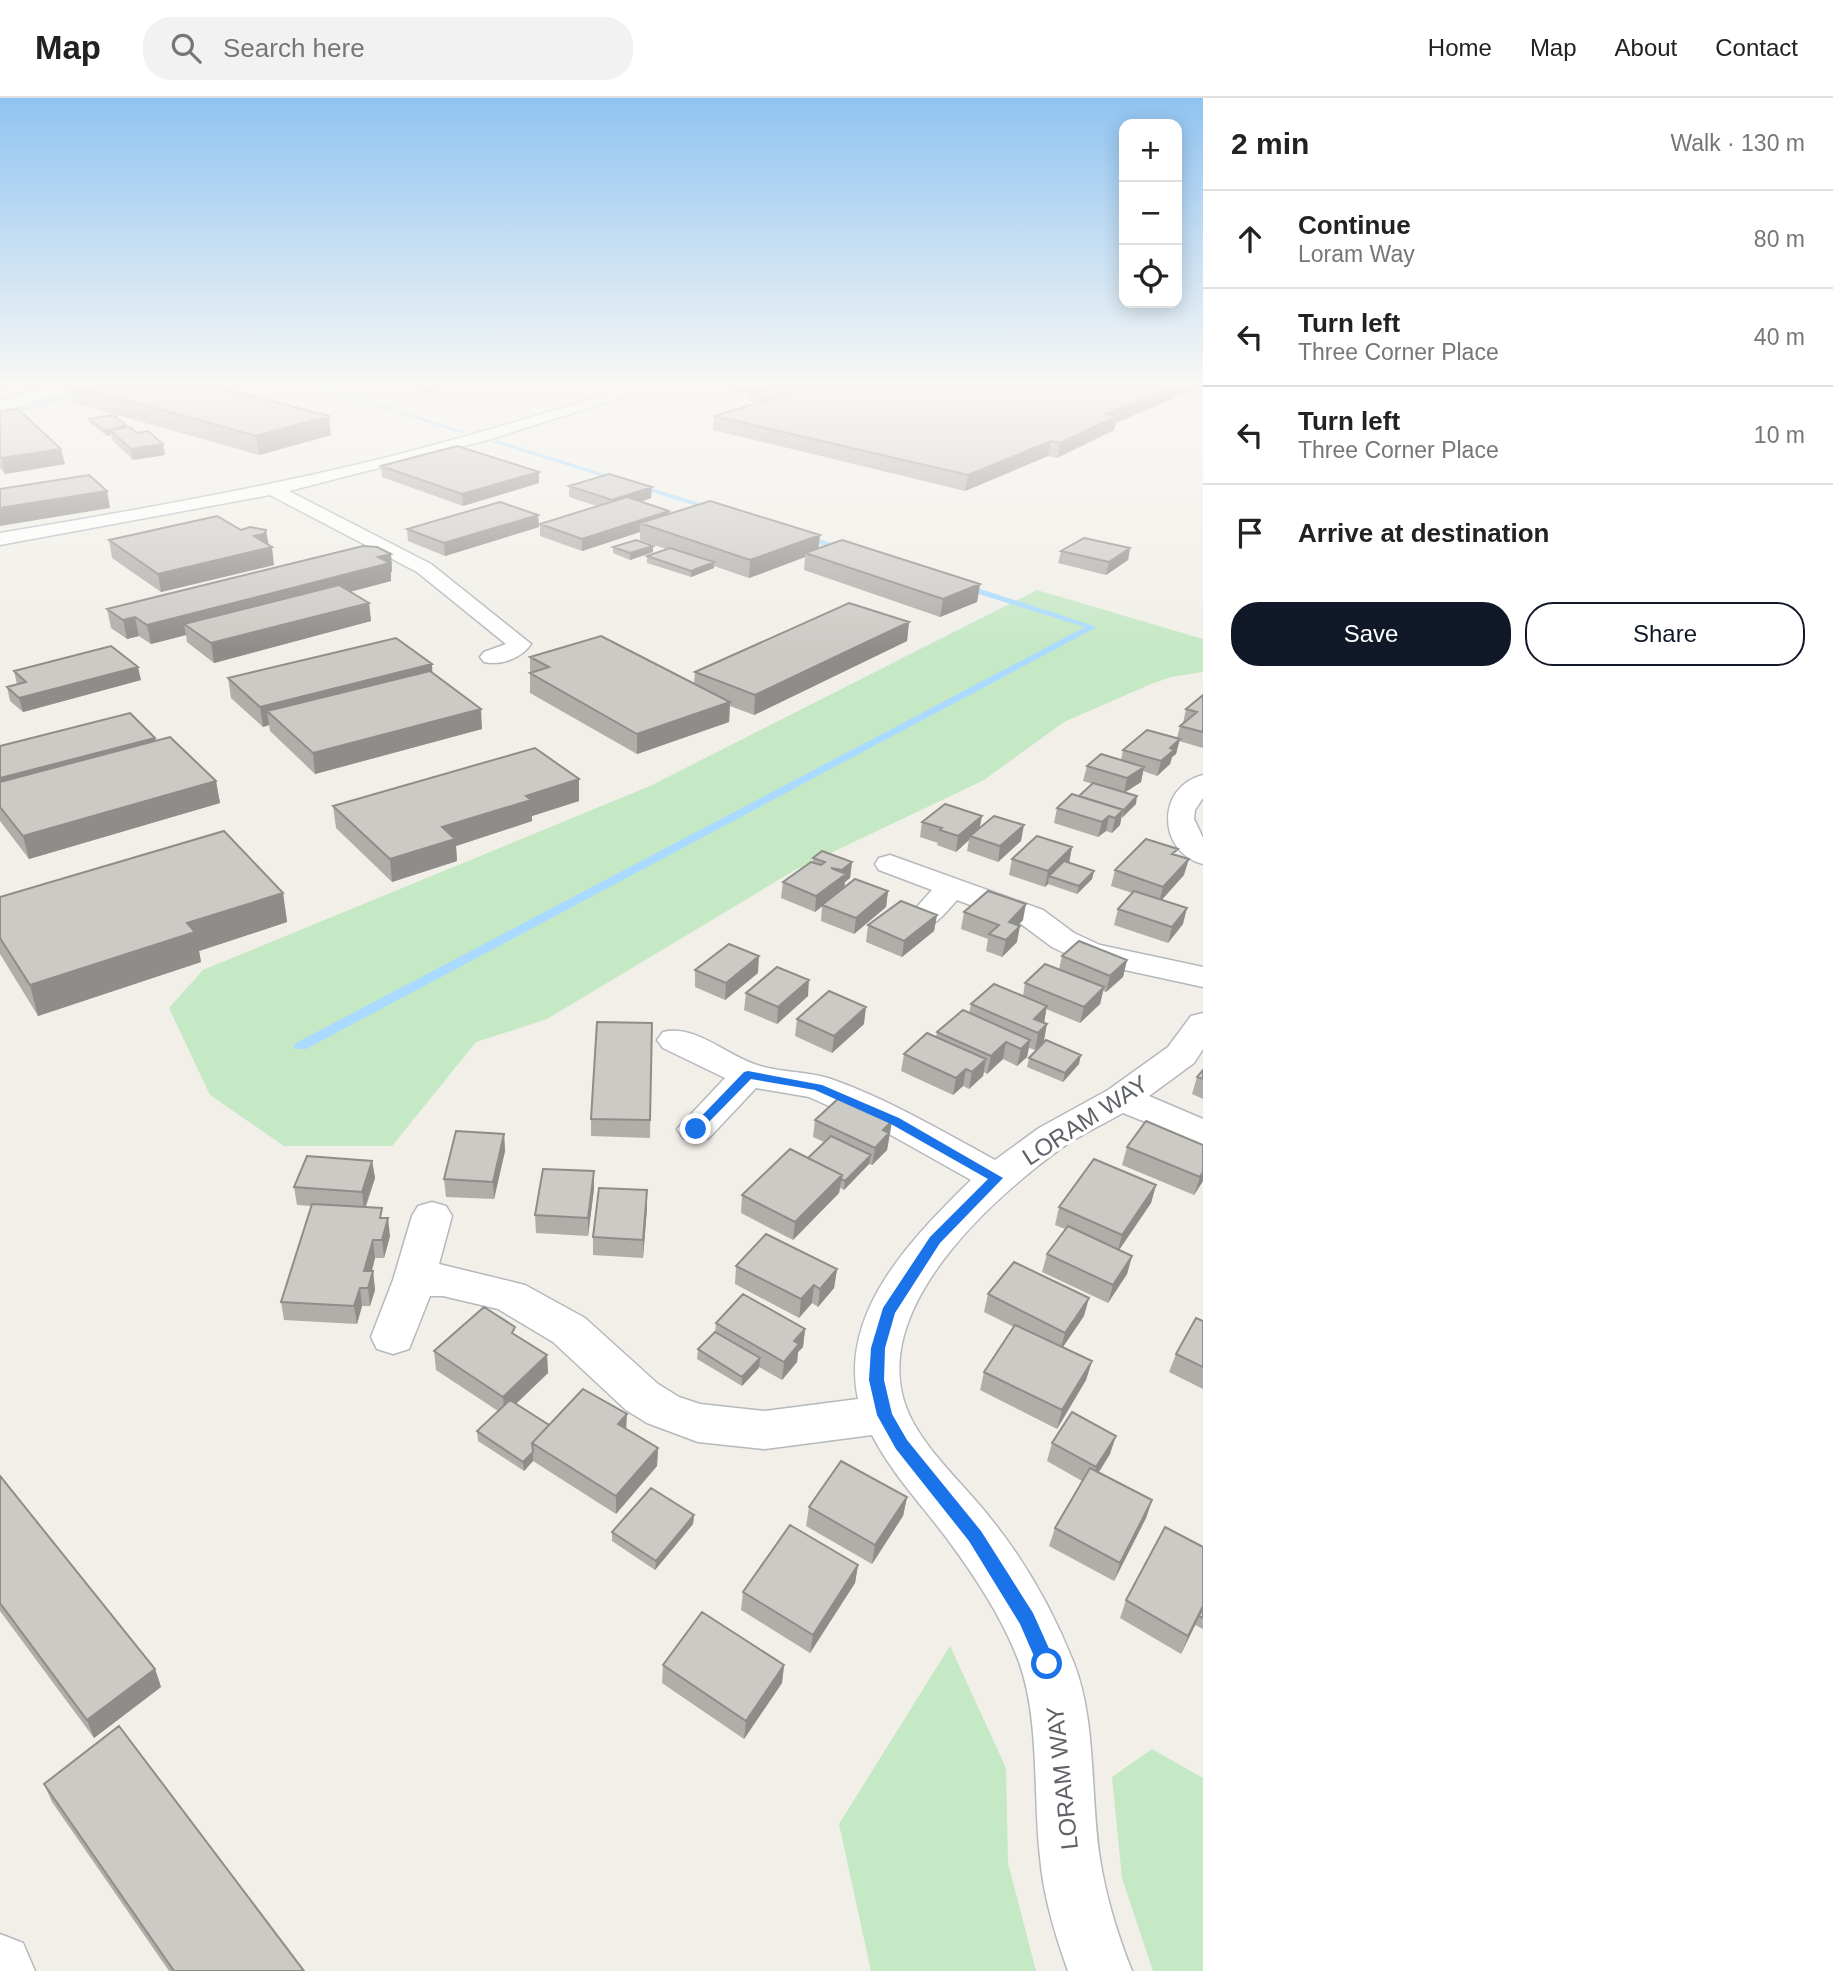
<!DOCTYPE html>
<meta charset="utf-8">
<style>
body{margin:0;font-family:Helvetica,sans-serif;background:#f2f2f2;color:#222}
.controls{position:absolute;right:21px;top:21px;display:grid;overflow:hidden;border-radius:14px;box-shadow:0 4px 18px #0003}
.controls button{width:63px;height:63px;display:grid;place-items:center;padding:0;border:0;border-bottom:2px solid #e0e0e0;background:#fff;color:#222;font:35px sans-serif}
.stop{position:absolute;width:21px;height:21px;margin:-16px;border:5px solid #1a73e8;border-radius:50%;background:#fff}
.stop.end{background:#1a73e8;border-color:#fff;box-shadow:0 2px 7px #0008}
.list{margin:0;padding:0;list-style:none}
h2{display:flex;justify-content:space-between;align-items:center;height:91px;margin:0;padding:0 28px;font-size:30px}
h2 small{font-size:23px;font-weight:400;color:#767676}
.list li{display:grid;grid-template-columns:46px 1fr auto;gap:21px;align-items:center;box-sizing:border-box;height:98px;padding:0 28px;border-top:2px solid #e0e0e0}
.list b{display:block;font-size:26px;white-space:nowrap}
.list p{margin:0;font-size:23px;white-space:nowrap;color:#767676}
.list em{font-size:23px;font-style:normal;color:#767676}
.actions{display:flex;gap:14px;padding:21px 28px}
.actions a{flex:1;padding:16px 0;border:2px solid #111827;border-radius:28px;text-align:center;font-size:24px;color:#111827}
.actions .main{background:#111827;color:#fff}
.icon{flex:none;width:38px;height:38px;fill:none;stroke:currentColor;stroke-width:2;stroke-linecap:round;stroke-linejoin:round}
.map{position:relative;flex:none;width:1203px;height:1873px;overflow:hidden}
header{display:flex;align-items:center;gap:42px;box-sizing:border-box;height:98px;padding:0 35px;background:#fff;border-bottom:2px solid #e0e0e0}
header strong{font-size:33px}
nav{display:flex;gap:38px;margin-inline-start:auto;font-size:24px}
.search{width:490px;height:63px;background:#f2f2f2;display:flex;align-items:center;gap:18px;box-sizing:border-box;padding:0 24px;border-radius:28px;color:#767676;font-size:26px}
main{display:flex}
aside{flex:1;background:#fff}
.map>svg:first-child{display:block}
.green{fill:#c5e8c5}
.lines{fill:none;stroke-linecap:round;stroke-linejoin:round}
.stream{fill:#aadaff;fill-rule:evenodd}
.minor-casing{stroke:#b5b8bc;stroke-width:3}
.secondary-casing{stroke:#b6babf;stroke-width:4}
.minor{fill:#fff;fill-rule:evenodd}
.secondary{fill:#fff;fill-rule:evenodd}
.wall{fill:#afaea9}
.shaded-wall{fill:#8f8d8a}
.building{fill:#cccac5;stroke:#8f8d8a;stroke-width:2}
.route{fill:#1a73e8}
.labels{text-anchor:middle;dominant-baseline:central;stroke-width:7;stroke-linejoin:round;paint-order:stroke}
.near-street-label{font-size:24px;fill:#5f6368;stroke:#fff}
</style>
<header>
<strong>Map</strong>
<div class="search"><svg class="icon" aria-label="search" viewBox="0 0 24 24"><circle cx="10" cy="10" r="6"/><path d="M15 15l6 6"/></svg>Search here</div>
<nav><a>Home</a><a>Map</a><a>About</a><a>Contact</a></nav>
</header>
<main>
<div class="map">
<svg width="1203" height="1873" viewBox="0 0 1203 1873">
<rect width="100%" height="100%" fill="#f1efe8"/>
<path class="green" d="M1037,492L1203,541V574L1171,579L1151,586L1064,624L984,682L795,772L547,921L476,944L392,1048H284L210,997L169,910L203,872L650,688Z
M950,1548L1006,1670L1008,1765L1036,1873H871L839,1726Z
M1152,1651L1203,1680V1873H1153L1122,1780L1112,1679Z"/>
<g class="lines">
<path class="stream" d="M105,288H117L0,319V315Z
M315,288H325L465,334L460,335Z
M495,343H499L719,411L712,413L495,345Z
M801,436L848,450L849,452L845,454L798,440L797,438Z
M959,486H965L1097,529L306,951H296L294,948L296,945L1085,529L959,490Z"/>
<defs>
<path id="minor" d="M634,288H658L491,341L289,393L431,466L531,546C522,560 500,568 484,564L480,559L484,554L506,546L417,474L270,397L0,447V435C120,415 240,394 359,366C452,344 543,316 634,288Z
M1203,677V700L1195,712L1194,721L1203,740V766C1158,755 1155,689 1203,677Z
M890,757L1043,812L1074,835L1100,847L1203,869V889L1079,862L1052,849L1021,826L957,802C943,817 934,833 911,828L906,821L932,792L879,772L875,766L879,760Z
M1203,915V951L1194,965L1149,998L1203,1021V1047L1123,1015C1103,1026 1082,1036 1063,1049C986,1105 851,1226 917,1331C937,1364 968,1391 991,1421C1025,1463 1053,1513 1073,1563C1097,1621 1090,1699 1100,1761C1106,1799 1118,1838 1132,1873H1068C1055,1837 1043,1797 1040,1759C1033,1698 1040,1622 1019,1564C1005,1526 980,1486 956,1453C928,1413 894,1380 872,1337L765,1351L698,1344L647,1325L626,1312L553,1244L498,1211L443,1198H430L409,1251L393,1256L377,1251L371,1239L393,1182L412,1118L418,1108L432,1104L446,1108L452,1118L439,1166L525,1187L585,1220L658,1286L679,1299L700,1306L765,1313L858,1301C839,1213 913,1139 971,1082L882,1032L809,999L756,990L709,1040L696,1043L683,1040L677,1031L725,980L663,950L657,942L663,934C695,926 726,957 757,967C781,975 807,973 831,981C888,1001 942,1033 995,1062L1039,1030L1108,992L1168,949L1191,918Z
M0,1836L23,1845L35,1873H0Z"/>
<path id="secondary" d="M53,288H81L79,291L0,313V303Z"/>
</defs>
<use href="#minor" class="minor-casing"/>
<use href="#secondary" class="secondary-casing"/>
<use href="#minor" class="minor"/>
<use href="#secondary" class="secondary"/>
</g>
<path class="wall" d="M68,288H233L232,291H223L331,337L259,357L71,304Z
M411,288H444V290L430,295Z
M730,288H1201L1116,325L1114,332L1057,360L1048,358L965,393L713,332L714,318L757,305L749,303L750,297L730,293Z
M0,313L65,366L5,376L0,370Z
M89,321L127,329L165,357L133,362L112,342L111,337L107,338L91,326Z
M381,368L539,374V385L463,408L382,379Z
M569,388L651,400L641,404L669,413V416L820,437L818,450L980,486L977,504L940,519L804,472L805,459L749,480L714,468V470L691,479L647,465V458L666,451L640,442V434L582,453L540,438V426L597,408L569,399Z
M538,417L539,429L445,458L408,443L407,431Z
M109,442L268,447L274,467L161,494L112,460Z
M653,448V454L630,462L613,455V449Z
M1130,450L1128,462L1106,477L1058,465L1061,453Z
M391,456L392,473L391,474V483L350,494L369,505L371,523L214,565L187,544L186,537L151,546L139,538L127,541L111,530L107,511Z
M909,524L907,543L754,617L730,608L729,624L637,656L530,595V559L694,585L695,574Z
M432,566V574L482,631L315,676L270,633L269,627L263,629L231,600L228,580Z
M14,573L141,582L23,614L10,603L7,589L17,586Z
M1203,597V650L1179,643L1176,656L1172,659L1170,666L1157,678L1143,673L1141,684L1124,695L1136,706L1121,719L1120,727L1112,735L1106,733L1098,739L1054,725L1057,710L1079,698L1093,686L1083,683L1087,668L1121,662L1123,652L1177,640L1180,628L1183,625L1186,611Z
M155,640V642L216,683L220,705L29,761L0,723V648Z
M579,703L532,718V723L456,748L457,763L392,784L336,730L333,708Z
M922,724L980,729L1021,743L998,764L967,753L969,742L956,754L937,747L938,745L920,739Z
M1072,749L1069,765L1094,773L1092,781L1077,796L1048,786L1045,789L1009,777L1012,761Z
M1176,757L1184,777L1162,801L1183,826L1168,845L1114,827L1118,811L1132,795L1111,788L1115,772Z
M813,760L852,764L850,780L845,784L844,790L888,793L886,809L854,836L821,823L822,808L815,814L781,800L783,784L813,764Z
M283,795L287,824L199,853L201,864L38,918L0,856V799Z
M964,814L1023,822L1018,828L1017,844L1002,859L986,853L988,841L961,831Z
M937,817L934,833L902,859L866,844L868,827Z
M1062,858L1127,862L1123,879L1106,894L1103,893L1100,906L1080,925L1046,911L1044,925V943L1035,952L1029,950L1027,959L1017,968L1003,961L987,976L984,974L983,978L969,991L963,988L953,997L901,973L904,956L936,939L937,934L969,915L971,906L1023,898L1025,885L1059,871Z
M695,872L758,875L725,902L695,889Z
M746,895L808,898L777,926L744,912Z
M797,921L864,926L832,955L795,938Z
M652,925L650,1040L591,1038V1021Z
M1029,960L1079,966L1063,984L1027,969Z
M1203,972V1001L1192,996L1197,979Z
M815,1022L892,1023L887,1052L872,1067L869,1066L844,1092L840,1090L839,1095L793,1142L741,1115L742,1097L808,1060L824,1044L813,1039Z
M504,1036L505,1053L494,1101L446,1099L444,1081Z
M1203,1047V1083L1194,1097L1122,1067L1127,1049Z
M372,1063L375,1080L366,1109L383,1120L390,1138L384,1160H375L372,1173H373L375,1192L370,1208H362L357,1226L284,1222L281,1204L311,1108L297,1107L294,1089Z
M594,1073V1091L588,1138L536,1135L535,1117Z
M1156,1087L1151,1105L1119,1152L1132,1158L1127,1176L1108,1205L1042,1174L1047,1156L1065,1131L1055,1127L1059,1109Z
M647,1110L643,1160L593,1157V1139Z
M736,1168L837,1171L834,1190L818,1209L812,1205L799,1220L735,1186Z
M988,1196L1084,1218L1063,1249L1092,1263L1086,1282L1057,1331L980,1292L984,1274L1014,1229L984,1214Z
M1203,1223V1291L1169,1274L1176,1256Z
M716,1225L805,1231L803,1249L798,1254L797,1264L782,1282L759,1269L742,1288L697,1261L698,1251L715,1234Z
M515,1237L547,1257L548,1275L516,1306L549,1327L626,1331L658,1350L657,1368L616,1416L533,1363L524,1373L478,1343L477,1333L498,1313L436,1272L434,1253Z
M1052,1345L1110,1356L1099,1374L1152,1402L1146,1420L1114,1483L1049,1448L1055,1430L1082,1383L1047,1363Z
M0,1378L155,1571L161,1589L94,1640L0,1513Z
M907,1399L903,1418L872,1466L806,1428L809,1409Z
M694,1417L693,1426L655,1472L612,1443V1434Z
M1203,1449V1531L1195,1527L1198,1521L1181,1556L1120,1520L1126,1502Z
M858,1467L855,1485L810,1555L741,1512L743,1494Z
M663,1567H784L782,1585L744,1641L662,1585Z
M44,1686L304,1873H169L52,1704Z"/>
<path class="shaded-wall" d="M2,288H12L3,292Z
M430,288H444V290L430,295Z
M1172,288H1201L1116,325L1114,332L1057,360L1060,345L1106,316Z
M329,318L331,337L259,357L256,338Z
M110,332L111,337L107,338L106,333Z
M1051,343L1048,358L965,393L968,377Z
M163,346L165,357L133,362L131,351Z
M61,351L65,366L5,376L2,360Z
M539,374V385L463,408L462,396Z
M652,389L651,400L612,413V402Z
M107,393L110,410L0,428V410Z
M669,413V424L640,425V434L582,453V441Z
M538,417L539,429L445,458L444,445Z
M266,432L269,449H272L274,467L161,494L158,476L254,438Z
M820,437L818,454L805,455V459L749,480L750,462Z
M653,448V454L630,462V455Z
M1130,450L1128,462L1106,477L1109,464Z
M391,456L392,473L391,474V483L196,534L184,526L186,537L151,546L147,527Z
M714,464V470L691,479V473Z
M980,486L977,504L940,519L943,501Z
M369,505L371,523L214,565L211,545Z
M135,519L139,538L127,541L123,522Z
M909,524L907,543L754,617L755,597Z
M432,566L433,586L267,613L269,627L263,629L260,609Z
M138,569L141,582L23,614L19,600Z
M730,604L729,624L637,656V636Z
M481,611L482,631L315,676L313,655Z
M155,640L158,654L0,696V680Z
M1180,641L1176,656L1172,659L1170,666L1157,678L1161,663L1170,650Z
M1144,669L1141,684L1124,695L1127,680Z
M579,681V703L532,718V723L456,748L457,763L392,784L390,761L442,729L526,698Z
M216,683L220,705L29,761L23,738Z
M1137,698L1136,706L1122,720L1124,712Z
M1123,712L1120,727L1112,735L1115,720Z
M982,718L979,733L970,738L969,742L956,754L958,738Z
M1109,718L1106,733L1098,739L1102,724Z
M1024,727L1021,743L998,764L1000,748Z
M1072,749L1069,765L1049,778L1048,786L1045,789L1048,773Z
M1189,761L1184,777L1159,805L1163,789Z
M852,764L850,780L845,784L844,791L815,814L816,798L841,779L842,772Z
M1094,773L1092,781L1077,796L1079,788Z
M888,793L886,809L854,836L856,820Z
M283,795L287,824L199,853L201,864L38,918L30,887L187,825Z
M1026,806L1023,822L1006,840L1009,824Z
M1187,810L1183,826L1168,845L1172,829Z
M937,817L934,833L902,859L904,843Z
M1020,828L1017,844L1002,859L1006,842Z
M759,858L758,875L725,902L726,885Z
M1127,862L1123,879L1106,894L1110,878Z
M809,882L808,898L777,926L778,909Z
M1104,889L1100,906L1080,925L1084,909Z
M1047,908L1044,925L1034,921Z
M866,909L864,926L832,955L834,938Z
M1047,926L1044,943L1035,952L1038,935Z
M1030,942L1027,959L1017,968L1021,951Z
M1006,944L1003,961L987,976L991,958Z
M1081,957L1079,966L1063,984L1065,975Z
M986,961L983,978L969,991L972,974Z
M966,971L963,988L953,997L956,980Z
M892,1023L887,1052L872,1067L875,1050L883,1032Z
M504,1036L505,1053L494,1101L493,1084Z
M871,1057L869,1066L844,1092L845,1083Z
M372,1063L375,1080L364,1112L362,1094Z
M594,1073V1091L588,1138V1120Z
M1203,1074V1083L1194,1097L1200,1079Z
M842,1077L839,1095L793,1142L795,1124Z
M1156,1087L1151,1105L1117,1155L1122,1137Z
M647,1092V1110L643,1160V1142Z
M388,1120L390,1138L384,1160L382,1142Z
M373,1142L375,1160L367,1191L364,1173Z
M1132,1158L1127,1176L1108,1205L1113,1187Z
M837,1171L834,1190L818,1209L820,1191Z
M373,1173L375,1192L370,1208L368,1190Z
M814,1187L812,1205L799,1220L801,1201Z
M360,1190L362,1208L357,1226L354,1208Z
M1089,1200L1084,1218L1060,1253L1065,1235Z
M805,1231L803,1249L798,1254L797,1264L782,1282L784,1264L794,1243Z
M547,1257L548,1275L504,1317L503,1299Z
M760,1260L759,1270L742,1288V1279Z
M1092,1263L1086,1282L1057,1331L1062,1312Z
M627,1316L626,1335L618,1326Z
M1116,1338L1110,1356L1090,1388L1096,1369Z
M658,1350L657,1368L616,1416V1398Z
M533,1354V1363L524,1373L523,1364Z
M907,1399L903,1418L872,1466L875,1447Z
M1152,1402L1146,1420L1114,1483L1120,1465Z
M694,1417L693,1426L655,1472L656,1463Z
M858,1467L855,1485L810,1555L813,1537Z
M1203,1508V1511L1181,1556L1188,1538Z
M784,1567L782,1585L744,1641L746,1623Z
M155,1571L161,1589L94,1640L87,1622Z"/>
<path class="building" d="M76,288H213L329,318L256,338Z
M753,288H1172L1106,316L1117,318L1060,345L1051,343L968,377L714,318L785,297L750,289Z
M18,311L61,351L2,360L0,358V313Z
M113,317L126,327L106,333L89,321Z
M130,329L137,335L148,333L163,346L131,351L110,332Z
M457,348L539,374L462,396L381,368Z
M609,376L652,389L612,402L569,388Z
M89,377L107,393L0,410V391Z
M627,399L669,413L582,441L540,426Z
M710,403L820,437L750,462L640,425Z
M500,404L538,417L444,445L407,431Z
M217,418L241,432L250,429L266,432L264,436L254,438L272,449L158,476L109,442Z
M1084,440L1130,450L1109,464L1061,453Z
M636,442L653,448L630,455L613,449Z
M842,442L980,486L943,501L805,455Z
M363,448L377,449L391,456L378,459L390,465L147,527L135,519L123,522L107,511Z
M670,450L714,464L691,473L647,458Z
M339,487L369,505L211,545L184,526Z
M849,505L909,524L755,597L695,574Z
M601,538L730,604L637,636L530,575L549,569L530,559Z
M396,540L432,566L260,609L228,580Z
M111,548L138,569L19,600L7,589L26,584L14,573Z
M430,573L481,611L313,655L267,613Z
M1203,597V634L1180,628L1197,614L1186,611Z
M130,615L155,640L0,680V648Z
M1147,632L1180,641L1170,650L1174,652L1161,663L1123,652Z
M170,639L216,683L23,738L0,709V684Z
M535,650L579,681L526,698L531,702L442,729L455,741L390,761L333,708Z
M1101,656L1144,669L1127,680L1087,668Z
M1093,685L1137,698L1124,712L1079,698Z
M1072,696L1123,712L1115,720L1109,718L1102,724L1057,710Z
M945,706L982,718L958,738L940,732L942,730L922,724Z
M994,718L1024,727L1000,748L970,738Z
M224,733L283,795L187,825L195,834L30,887L0,840V799Z
M1037,738L1072,749L1048,773L1012,761Z
M1146,741L1178,751L1172,756L1189,761L1163,789L1115,772Z
M822,753L852,764L842,772L831,770L846,776L816,798L783,784L811,764L821,767L825,764L813,760Z
M1064,763L1094,773L1079,788L1049,778Z
M855,781L888,793L856,820L822,807Z
M988,793L1026,806L1009,824L1020,828L1006,842L989,836L999,827L964,814Z
M1134,793L1187,810L1172,829L1118,811Z
M901,803L937,817L904,843L868,827Z
M1079,843L1127,862L1110,878L1062,858Z
M729,846L759,858L726,885L695,872Z
M1045,866L1104,889L1084,909L1025,885Z
M777,869L809,882L778,909L746,895Z
M994,886L1047,908L1034,921L1047,926L1038,935L971,906Z
M829,893L866,909L834,938L797,921Z
M963,912L1030,942L1021,951L1006,944L991,958L937,934Z
M597,924L652,925L650,1022L591,1021Z
M927,935L986,961L972,974L966,971L956,980L904,956Z
M1046,942L1081,957L1065,975L1029,960Z
M1203,972V981L1197,979Z
M840,999L892,1023L883,1032L889,1035L875,1050L815,1022Z
M1146,1023L1203,1047V1074L1200,1079L1127,1049Z
M456,1033L504,1036L493,1084L444,1081Z
M831,1038L871,1057L845,1083L841,1081L842,1077L808,1060Z
M790,1051L842,1077L795,1124L742,1097Z
M307,1058L372,1063L362,1094L294,1089Z
M1094,1061L1156,1087L1122,1137L1059,1109Z
M543,1071L594,1073L588,1120L535,1117Z
M599,1090L647,1092L643,1142L593,1139Z
M312,1106L382,1110L380,1120H388L382,1142H373L364,1173H373L368,1190H360L354,1208L281,1204Z
M1068,1128L1132,1158L1113,1187L1047,1156Z
M766,1136L837,1171L820,1191L814,1187L801,1201L736,1168Z
M1014,1164L1089,1200L1065,1235L988,1196Z
M743,1196L805,1231L794,1243L799,1246L784,1264L716,1225Z
M484,1209L515,1229L512,1235L547,1257L503,1299L434,1253Z
M1196,1220L1203,1223V1269L1176,1256Z
M1015,1227L1092,1263L1062,1312L984,1274Z
M715,1234L760,1260L742,1279L698,1251Z
M583,1291L627,1316L618,1326L658,1350L616,1398L532,1345Z
M510,1302L549,1327L532,1345L533,1354L523,1364L477,1333Z
M1072,1314L1116,1338L1096,1369L1052,1345Z
M841,1363L907,1399L875,1447L809,1409Z
M1090,1370L1152,1402L1120,1465L1055,1430Z
M0,1378L155,1571L87,1622L0,1505Z
M651,1390L694,1417L656,1463L612,1434Z
M790,1427L858,1467L813,1537L743,1494Z
M1165,1429L1203,1449V1508L1188,1538L1126,1502Z
M1203,1509V1520L1199,1518Z
M702,1514L784,1567L746,1623L663,1567Z
M119,1628L304,1873H174L44,1686Z"/>
<linearGradient id="sky" x2="0" y2="1"><stop stop-color="#8fc3f1"/><stop offset="0.52" stop-color="#f9f8f5"/><stop offset="1" stop-color="#f9f8f5" stop-opacity="0"/></linearGradient>
<rect width="1203" height="551" fill="url(#sky)"/>
<path class="route" d="M748,973L822,987L899,1020L1003,1080L940,1145L895,1215L885,1250L884,1282L892,1316L907,1342L981,1433L1033,1515L1056,1566L1053,1572L1047,1575L1040,1572L1020,1526L969,1443L896,1351L877,1317L869,1282L871,1250L883,1210L930,1139L988,1081L891,1026L815,992L751,981L700,1033H692V1028L744,974Z"/>
<g class="labels">
<g class="near-street-label">
<text transform="translate(1085 1022) rotate(-33)">LORAM WAY</text>
<text transform="translate(1062 1680) rotate(-96)">LORAM WAY</text>
</g>
</g>
</svg>
<div class="controls">
<button>+</button>
<button>−</button>
<button><svg class="icon" aria-label="locate" viewBox="0 0 24 24"><circle cx="12" cy="12" r="6"/><path d="M12 2v4M12 18v4M2 12h4M18 12h4"/></svg></button>
</div>
<div class="stop" style="left:1047px;top:1566px"></div>
<div class="stop end" style="left:696px;top:1031px"></div>
</div>
<aside>
<h2>2 min<small>Walk · 130 m</small></h2>
<ul class="list">
<li><svg class="icon" aria-label="ahead" viewBox="0 0 24 24"><path d="M12 20V5M6 11l6-6 6 6"/></svg><div><b>Continue</b><p>Loram Way</p></div><em>80 m</em></li>
<li><svg class="icon" aria-label="left" viewBox="0 0 24 24"><path d="M17 20v-9H6M10 6l-5 5 5 5"/></svg><div><b>Turn left</b><p>Three Corner Place</p></div><em>40 m</em></li>
<li><svg class="icon" aria-label="left" viewBox="0 0 24 24"><path d="M17 20v-9H6M10 6l-5 5 5 5"/></svg><div><b>Turn left</b><p>Three Corner Place</p></div><em>10 m</em></li>
<li><svg class="icon" aria-label="arrive" viewBox="0 0 24 24"><path d="M6 21V4h12l-3 4 3 4H6"/></svg><div><b>Arrive at destination</b></div></li>
</ul>
<div class="actions"><a class="main">Save</a><a>Share</a></div>
</aside>
</main>
